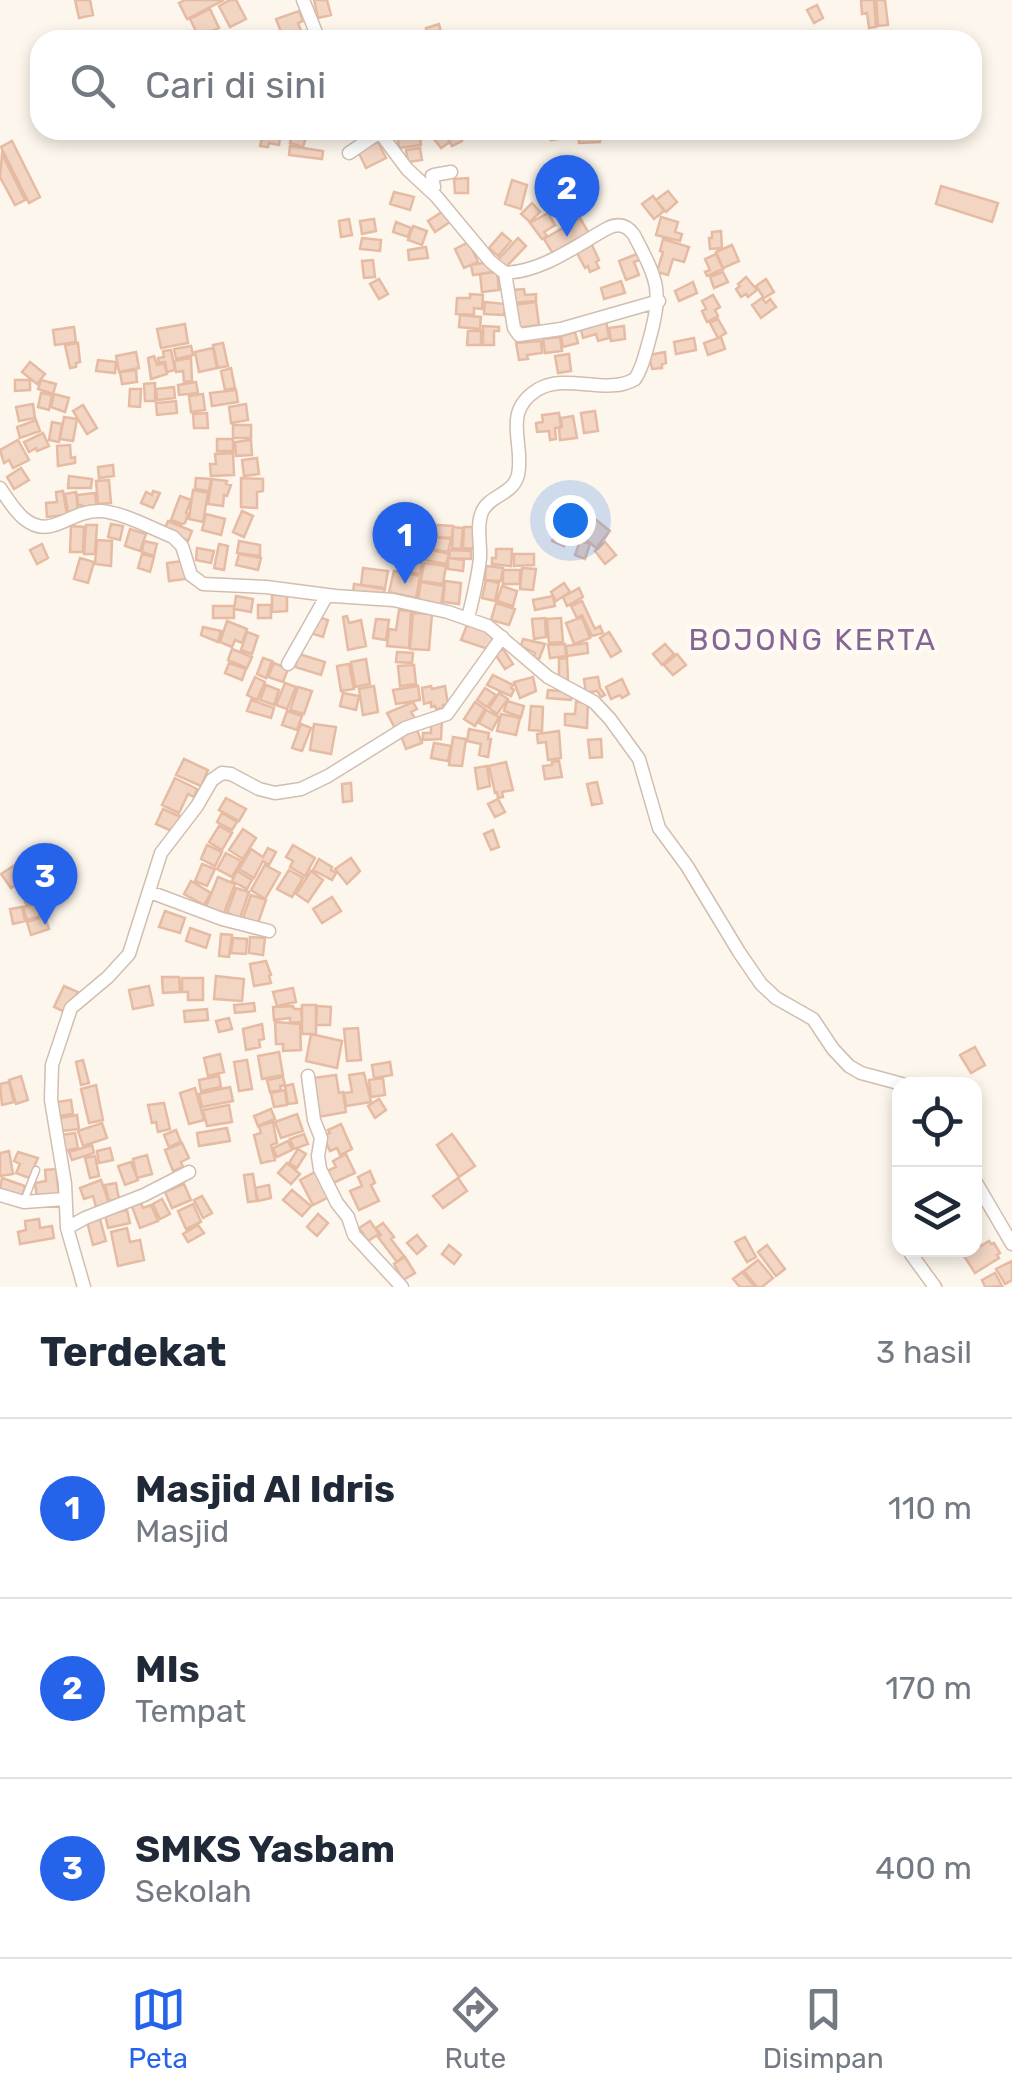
<!DOCTYPE html>
<html lang="id">
<style>
body{margin:0;font-family:Rubik,sans-serif;background:#f6f6f7;color:#1f2937}
.controls{position:absolute;right:30px;bottom:30px;display:grid;overflow:hidden;border-radius:20px;box-shadow:0 5px 15px #0003}
.controls button{width:90px;height:90px;display:grid;place-items:center;padding:0;border:0;border-bottom:2px solid #e0e1e3;background:#fff;color:#1f2937;font:50px sans-serif}
.you{position:absolute;left:570px;top:520px;width:35px;height:35px;margin:-25px;border:8px solid #fff;border-radius:50%;background:#1a73e8;box-shadow:0 0 0 15px #1a73e833}
.badge{display:grid;place-items:center;width:65px;height:65px;border-radius:50%;background:#2563eb;color:#fff;font-size:32px;font-weight:700}
.pin{position:absolute;translate:-50% -82px;filter:drop-shadow(0 2px 5px #0008)}
.pin::after{content:'';position:absolute;top:52px;width:35px;height:30px;background:inherit;clip-path:polygon(0 0,100% 0,50% 100%)}
.list{margin:0;padding:0;list-style:none}
h2{display:flex;justify-content:space-between;align-items:center;height:130px;margin:0;padding:0 40px;font-size:42px}
h2 small{font-size:32px;font-weight:400;color:#747a83}
.list li{display:grid;grid-template-columns:65px 1fr auto;gap:30px;align-items:center;box-sizing:border-box;height:180px;padding:0 40px;border-top:2px solid #e0e1e3}
.list b{display:block;font-size:38px;white-space:nowrap}
.list p{margin:0;font-size:32px;white-space:nowrap;color:#747a83}
.list em{font-size:32px;font-style:normal;color:#747a83}
.icon{flex:none;width:55px;height:55px;fill:none;stroke:currentColor;stroke-width:2;stroke-linecap:round;stroke-linejoin:round}
.map{position:relative;flex:none;width:1012px;height:1287px;overflow:hidden}
.search{position:absolute;background:#fff;box-shadow:0 5px 15px #0003;left:30px;right:30px;top:30px;height:110px;display:flex;align-items:center;gap:25px;box-sizing:border-box;padding:0 35px;border-radius:30px;color:#747a83;font-size:38px}
.sheet{height:670px;background:#fff}
nav{display:flex;justify-content:space-around;align-items:center;box-sizing:border-box;height:140px;border-top:2px solid #e0e1e3;background:#fff;font-size:28px;color:#747a83}
nav a{display:grid;justify-items:center;gap:5px}
nav .on{color:#2563eb}
.map>svg:first-child{display:block}
.building{fill:#f3d5c3;stroke:#e6bba3;stroke-width:2.5}
.lines{fill:none;stroke-linecap:round;stroke-linejoin:round}
.service-casing{stroke:#d1beb0;stroke-width:9}
.minor-casing{stroke:#d1beb0;stroke-width:15}
.service{stroke:#fff;stroke-width:6}
.minor{stroke:#fff;stroke-width:12}
.labels{text-anchor:middle;dominant-baseline:central;stroke-width:9;stroke-linejoin:round;paint-order:stroke}
.neighbourhood-label{font-size:30px;letter-spacing:2.5px;fill:#846695;stroke:#fffaf3}
</style>
<div class="map">
<svg width="1012" height="1287" viewBox="0 0 1012 1287">
<rect width="100%" height="100%" fill="#fdf6ec"/>
<path class="building" d="M75,0H90L93,15L79,18Z
M185,0H224L187,19L179,3Z
M230,0H236L246,19L230,27L219,6Z
M314,0H327L331,15L318,18Z
M861,0H874L876,27L869,28L867,13L862,14Z
M876,0H885L888,25L878,26Z
M817,5L823,18L814,23L807,10Z
M210,9L219,28L199,37L190,19Z
M299,11L303,21L298,23L302,33L305,31L307,37L304,38V40H284L276,19Z
M439,24L442,36L429,40L426,28Z
M264,130L281,131L279,145L269,143L268,147L260,146Z
M292,130H313L312,135L307,134L303,147L290,143Z
M427,130H441L450,142L441,148Z
M443,130H456L462,141L452,146Z
M550,130H571L572,137L551,140Z
M419,131L421,145L399,148L397,133Z
M600,133V142L579,143V134Z
M12,141L40,197L29,203L1,147Z
M378,142L386,158L366,168L358,151Z
M290,146L323,151L322,159L289,155Z
M420,148L422,160L408,162L406,150Z
M2,154L25,200L15,205L0,177Z
M579,168L581,182L559,185L557,171Z
M468,178V193H455L454,179Z
M512,180L527,185L521,209L505,204Z
M585,181L595,193L583,202L574,190Z
M941,186L998,203L992,222L936,204Z
M668,191L677,202L666,212L656,200Z
M394,192L414,197L410,210L390,204Z
M553,194L572,205L566,215L547,203Z
M653,196L664,211L654,219L642,204Z
M532,203L540,212L530,222L521,214Z
M442,212L450,222L435,232L428,221Z
M548,213L555,225L544,232L547,236L542,239L530,223Z
M661,217L678,222L675,232L682,234L680,241L656,235Z
M580,218L590,235L555,257L544,239Z
M349,219L352,235L341,237L339,221Z
M374,219L376,231L362,234L360,221Z
M396,222L411,228L408,237L393,232Z
M413,226L427,231L422,245L408,240Z
M721,231L722,248L710,249L709,238H712V232Z
M502,233L511,241L498,256L489,248Z
M362,238L381,240L380,251L360,249Z
M518,238L526,246L504,269L496,262Z
M663,239L689,247L684,262L673,259L668,275L657,272L663,252L660,251Z
M469,242L478,262L464,268L455,249Z
M592,245L599,260L596,262L599,268L590,272L588,266L585,268L577,253Z
M732,245L739,261L723,268L716,252Z
M426,247L428,258L409,260L408,250Z
M639,253L642,259L634,262L639,275L626,280L619,261Z
M716,254L723,269L707,276L705,272L710,270L705,259Z
M373,260L375,277L364,278L362,261Z
M489,262L492,272L473,275L471,265Z
M497,272L499,290L482,292L480,274Z
M723,272L728,282L714,288L710,277Z
M746,277L757,290L748,297L746,294L741,297L736,289L740,286L738,284Z
M379,279L388,294L379,299L370,284Z
M766,279L774,292L764,298L756,286Z
M621,281L625,293L604,299L601,288Z
M693,282L697,293L679,301L675,291Z
M524,289L525,295L536,294V301L513,303V290Z
M470,294L483,295L482,309L474,308V315L456,314L457,298H470Z
M713,295L720,307L715,310L718,316L707,322L702,311L706,309L702,301Z
M762,298L766,303L770,299L776,307L761,318L752,305Z
M485,302L505,304L504,315L484,314Z
M536,302L539,325L516,328L513,305Z
M460,315L481,317L480,329L459,327Z
M718,319L726,333L718,338L710,323Z
M606,320L609,338L598,341L596,334L583,338L580,326Z
M185,324L188,343L161,348L157,329Z
M483,326L499,327V331H494V345H483Z
M624,326L625,339L611,341L609,328Z
M74,327L76,342L55,345L53,330Z
M468,331H481V345H467Z
M575,332L578,343L563,347L561,336Z
M560,337L562,351L545,353L543,339Z
M721,337L725,349L708,355L704,343Z
M694,338L696,350L676,354L674,342Z
M541,341L542,353L527,355L528,359L519,360L516,343Z
M78,343L80,362L76,363V367L70,368L65,345Z
M223,343L228,366L218,368L213,345Z
M191,346L193,355L176,359L174,349Z
M213,348L217,368L199,372L195,352Z
M171,350L175,370L167,372L165,362L159,363L158,358L164,357L163,351Z
M136,352L139,368L119,372L116,356Z
M665,352L666,363L662,364V368L652,369L649,355Z
M569,354L571,371L558,373L555,356Z
M154,356L157,365L164,363L167,374L151,379L148,358Z
M191,358L192,381L184,382L183,371L176,372L174,361Z
M98,360L116,362L115,373L96,371Z
M30,362L45,374L37,384L22,372Z
M231,368L235,388L225,390L221,371Z
M136,370L137,382L122,384L120,372Z
M15,380H30V390L15,391Z
M41,380L56,384L53,394L38,389Z
M196,382L198,393L179,395L178,385Z
M155,383V401H145L144,384Z
M174,387L175,398L157,400L156,389Z
M130,389H141L140,407L129,406Z
M236,390L238,402L212,406L210,393Z
M41,393L52,395L49,410L38,407Z
M54,394L69,398L65,412L51,407Z
M203,394L205,410L191,412L189,396Z
M176,401L177,413L157,415L156,403Z
M33,404L35,418L19,421L16,407Z
M246,404L248,420L231,423L229,407Z
M83,405L97,428L87,434L73,411Z
M595,411L598,431L584,433L581,413Z
M207,413L208,428H194L193,414Z
M559,413L561,427L555,428L556,439L550,440L549,431L537,432L536,423L543,422L542,415Z
M573,416L577,438L560,440L559,428L562,427L561,418Z
M64,417L77,419L73,441L60,439Z
M36,420L40,431L20,438L17,427Z
M52,422L62,424L59,442L49,440Z
M233,425H251V438H233Z
M43,433L49,446L37,451L36,448L29,452L24,442Z
M217,439H233V451H217Z
M18,440L29,460L13,468L9,460L4,463L0,450Z
M251,440L252,455L236,456L235,442Z
M70,445L71,458L75,457V463L58,466L57,446Z
M233,453L234,475L211,476L210,464H216L215,454Z
M257,458L259,474L244,476L242,460Z
M113,465L114,476L99,478L98,467Z
M21,468L29,480L14,489L7,477Z
M69,476L92,479L91,488H68Z
M196,478L211,479L209,491L195,489Z
M241,478L263,479V491L257,492V508L241,507Z
M212,479L227,481L226,484L231,485L227,496L224,495L223,506L208,504Z
M109,480L111,503L98,504L96,481Z
M193,490L208,493L203,522L189,519Z
M63,491L67,515L47,517L46,503L57,502L56,492Z
M153,491L160,493L153,508L141,503L146,492L152,495Z
M76,492L78,510L68,512L65,494Z
M95,493L97,509L82,510V505H78L77,495Z
M180,496L191,500L186,513L188,514L185,523L182,524L171,520Z
M242,511L253,516L244,537L233,532Z
M565,511L578,517L572,530L559,524Z
M206,514L225,519L221,535L202,530Z
M595,519L610,531L596,548L581,535Z
M168,521L192,531L188,541L164,530Z
M395,523L396,537L380,538L379,524Z
M111,524L123,526L120,540L108,537Z
M86,525H97L95,554H84Z
M436,525L453,526L452,538L435,537Z
M559,525L570,530L564,546L552,541Z
M71,526L84,527L83,552H70Z
M453,527L463,528L461,549L452,548Z
M464,527H476V549L463,548Z
M130,529L146,534L140,551L125,546Z
M400,531L418,533L415,558L410,557V560L397,559Z
M433,537L451,539L448,552L431,549Z
M97,540L112,541L111,566L95,564Z
M144,541L157,544L154,556L142,552Z
M239,541L260,545V556L237,553Z
M580,541L590,544L585,559L575,555Z
M605,542L616,555L605,564L595,551Z
M42,544L48,558L37,564L30,550Z
M219,544L228,546L224,570L214,568Z
M197,548L214,551L211,563L196,560Z
M428,549L449,554L446,564L425,560Z
M496,549H512L511,566L492,564V558H496Z
M450,550L471,551V559L449,558Z
M142,554L154,557L150,572L138,568Z
M239,554L261,558L258,570L236,565Z
M514,554H534V565L514,566Z
M80,558L94,562L88,583L74,579Z
M448,558L464,560L463,571L448,569Z
M183,561L186,579L169,581L167,563Z
M402,561L422,563L420,574L400,571Z
M424,563L446,566L443,584L421,581Z
M486,566L503,568L501,581L485,580Z
M363,568L388,571L385,588L361,585Z
M522,568L536,569L533,590L520,589Z
M503,570H520V584H503Z
M394,571L420,576L416,598L389,592Z
M486,580L499,583L495,601L482,598Z
M445,581L461,583L459,604L443,602Z
M421,582L444,586L441,605L418,600Z
M564,583L570,592L556,601L551,592Z
M354,584L385,589L383,597L353,593Z
M502,586L517,591L513,606L497,601Z
M579,588L583,597L567,606L563,597Z
M272,595H287V611L272,612Z
M236,596L253,599L251,612L234,609Z
M553,596L555,606L535,610L533,600Z
M582,601L595,629L600,626L603,633L592,636L582,615L577,618L571,606Z
M496,603L515,609L509,625L491,620Z
M258,605H271V618H258Z
M213,606H234V618H213Z
M399,610L411,611L409,648L387,646L389,629L396,630Z
M413,613L432,614L429,650L410,649Z
M315,616L328,620L323,637L310,633Z
M347,616L349,623L361,620L366,646L348,650L343,617Z
M582,617L590,638L574,644L566,623Z
M545,618L546,637L534,639L532,619Z
M561,618L563,642L549,643L547,619Z
M376,619L389,620L386,640L373,638Z
M227,621L247,629L242,643L235,640L232,647L220,642Z
M467,625L496,634L491,650L461,640Z
M203,627L221,631L218,642L201,635Z
M247,632L258,636L252,654L241,650Z
M609,632L621,651L611,657L600,638Z
M523,639L545,644L539,659L533,658L535,653L521,646Z
M587,643L588,653L567,656L566,646Z
M565,644L566,656L550,658L548,645Z
M665,644L674,654L662,665L653,654Z
M232,649L252,657L247,668L228,660Z
M503,649L513,664L505,669L495,654Z
M397,652L413,653L412,663L396,662Z
M299,654L325,662L321,675L295,667Z
M677,654L686,665L673,675L664,665Z
M263,658L272,661L266,678L257,674Z
M567,658L568,680H559V659Z
M366,659L370,684L355,687L351,662Z
M229,663L246,669L242,680L225,673Z
M274,663L288,669L283,682L268,677Z
M349,664L354,689L341,691L337,666Z
M414,665L416,684L400,686L398,666Z
M493,675L513,685L511,688L514,690L511,696L487,685Z
M255,677L265,682L257,700L247,695Z
M533,677L536,691L520,698L514,682Z
M598,677L600,688L605,695L601,697L597,691L586,693L584,679Z
M622,679L629,694L622,698L620,695L611,699L606,687Z
M285,683L296,687L287,709L276,705Z
M266,685L279,690L274,705L260,700Z
M374,686L378,712L363,715L359,689Z
M418,686L420,700L396,704L393,690Z
M431,686L432,689L445,686L448,704L443,705L444,708L436,709L435,706L431,707V702L424,704L422,688Z
M298,687L312,691L304,714L290,710Z
M485,688L496,695L487,707L477,700Z
M548,690L572,692L571,700L547,698Z
M343,693L359,696L356,710L340,706Z
M499,693L508,699L497,714L489,708Z
M251,700L274,708L271,718L247,711Z
M507,701L524,706L521,717L504,711Z
M413,702L417,709L411,712L416,720L396,730L387,713Z
M475,702L485,709L475,726L464,719Z
M576,702H588L587,728L565,725V714H575Z
M531,706L543,707L542,731L529,730Z
M486,710L499,717L492,730L479,723Z
M287,711L302,716L297,730L282,725Z
M501,714L520,718L516,735L497,731Z
M431,719H442L441,739L423,740V733H431Z
M301,724L311,728L302,751L292,748Z
M314,724L336,727L331,754L310,750Z
M469,729L489,733L488,739H491L488,757L479,755L481,744L467,741Z
M417,730L422,743L406,749L401,736Z
M559,731L561,758L548,760L546,742L538,743L537,734Z
M453,737L466,739L462,766L449,765Z
M601,739L602,757L590,758L588,740Z
M434,743L451,746L448,761L431,758Z
M184,759L208,770L201,786L176,775Z
M559,761L562,777L545,779L543,766L552,765V762Z
M506,762L513,790L502,792L503,797L498,798L497,792L495,793L489,766Z
M487,766L490,786L478,789L475,768Z
M175,778L197,789L194,797L188,794L179,813L162,805Z
M597,782L602,803L592,805L587,784Z
M351,783L352,801L343,802L342,784Z
M226,798L246,809L239,821L219,810Z
M498,799L505,812L495,817L488,804Z
M163,809L181,817L174,832L156,824Z
M222,813L237,822L232,830L217,822Z
M219,826L232,833L222,850L209,842Z
M243,829L256,838L243,859L229,850Z
M493,830L499,847L491,850L484,834Z
M207,845L222,852L215,866L201,859Z
M293,845L315,858L305,876L290,867L293,861L286,857Z
M268,848L276,852L269,865L263,861L254,878L239,869L251,849L263,857Z
M226,853L241,861L232,877L217,869Z
M351,858L360,871L347,884L335,869Z
M319,859L332,867L331,870L336,873L332,880L313,870Z
M18,863L27,877L11,888L1,874Z
M202,864L215,869L207,886L195,881Z
M265,865L280,873L265,899L251,890Z
M289,870L303,878L292,897L277,889Z
M237,871L252,880L247,889L232,881Z
M311,871L323,880L308,902L296,894Z
M218,877L235,884L223,916L205,909Z
M34,880L37,889L33,890L37,900L26,904L18,885Z
M191,881L211,893L204,905L184,894Z
M236,888L249,892L240,918L227,913Z
M251,895L266,900L258,923L243,918Z
M332,897L341,911L322,923L313,909Z
M41,902L45,915L27,920L23,907Z
M22,907L25,921L13,924L10,909Z
M165,911L185,918L180,933L159,927Z
M45,916L49,929L31,935L27,922Z
M190,928L210,935L206,948L186,941Z
M221,934L232,935L229,957L219,956Z
M250,937L265,938L263,955L249,953Z
M233,938L247,939L246,954L231,953Z
M266,961L271,975L269,976L271,983L254,986L250,964Z
M216,976L244,979L242,1001L214,999Z
M162,977H179L180,992L163,993Z
M182,978H203V1000H188V992H182Z
M64,986L78,992L67,1013L54,1007Z
M149,986L153,1005L133,1009L129,990Z
M293,988L296,1002L277,1006L273,992Z
M254,1003L255,1011L235,1013L234,1005Z
M302,1005H316V1034H302Z
M293,1006L294,1009H301L302,1022L290,1023V1018L274,1020L273,1007Z
M317,1006L331,1007L330,1025H316Z
M207,1009L208,1020L185,1022L184,1011Z
M229,1018L232,1029L219,1032L216,1021Z
M275,1022L300,1024L301,1050L283,1051V1044H276Z
M262,1024L264,1039L259,1040L260,1047L246,1050L243,1029Z
M358,1028L361,1060L347,1061L344,1029Z
M311,1034L342,1041L337,1068L306,1061Z
M975,1047L985,1065L971,1073L960,1055Z
M279,1052L283,1075L262,1079L258,1056Z
M220,1054L224,1072L208,1076L204,1058Z
M83,1060L89,1083L81,1085L76,1062Z
M247,1060L252,1089L239,1091L234,1062Z
M390,1062L392,1075L374,1078L372,1065Z
M364,1073L371,1102L346,1106L344,1093L352,1092L349,1075Z
M336,1075L339,1093L343,1092L346,1112L318,1117L313,1078Z
M21,1076L28,1100L16,1104L9,1080Z
M219,1076L221,1087L201,1091L199,1080Z
M283,1077L285,1085L280,1086L281,1090L270,1092L267,1080Z
M383,1078L385,1095L371,1097L369,1080Z
M9,1082L14,1102L2,1105L0,1084Z
M293,1084L297,1103L288,1104L285,1086Z
M96,1085L103,1120L89,1123L81,1089Z
M230,1087L233,1101L202,1107L199,1094Z
M195,1088L204,1120L189,1124L180,1093Z
M285,1090L287,1105L274,1107L271,1093Z
M379,1099L386,1110L375,1118L368,1106Z
M71,1100L73,1114L59,1116L57,1102Z
M164,1103L170,1129L158,1132L156,1122L152,1123L148,1105Z
M229,1105L232,1122L207,1126L203,1110Z
M271,1109L275,1119L258,1126L254,1116Z
M297,1114L303,1131L281,1138L275,1122Z
M77,1115L79,1129L61,1131L60,1118Z
M273,1122L277,1143L271,1145L275,1160L261,1163L254,1135L261,1133L259,1126Z
M102,1123L107,1138L83,1146L78,1131Z
M341,1124L352,1149L340,1155L337,1148L330,1151L323,1136L330,1133L328,1130Z
M227,1128L230,1141L199,1146L197,1133Z
M176,1130L181,1142L169,1147L164,1135Z
M75,1133L78,1148L64,1151L61,1135Z
M304,1134L308,1144L294,1149L290,1139Z
M452,1134L475,1166L459,1177L437,1145Z
M288,1141L292,1150L277,1157L273,1148Z
M182,1143L189,1158L181,1162L183,1167L173,1171L165,1150Z
M92,1145L94,1153L72,1160L69,1152Z
M110,1148L113,1160L99,1163L97,1151Z
M298,1149L306,1154L297,1168L289,1163Z
M9,1151L13,1174L0,1176V1153Z
M18,1152L38,1158L29,1178L16,1173L20,1164L14,1161Z
M346,1154L355,1173L333,1183L327,1171L336,1167L333,1161Z
M147,1155L152,1174L137,1178L133,1159Z
M95,1156L99,1176L90,1178L85,1158Z
M131,1162L138,1180L125,1185L118,1166Z
M287,1163L300,1174L291,1184L278,1173Z
M56,1169L59,1195L37,1198L35,1183L46,1181L45,1170Z
M317,1171L329,1197L313,1205L300,1180Z
M370,1171L375,1183L371,1185L379,1201L359,1210L350,1191L362,1186L358,1177Z
M253,1174L257,1201L248,1202L244,1175Z
M2,1178L25,1186L22,1196L0,1189Z
M458,1178L467,1191L443,1208L433,1196Z
M101,1180L109,1203L96,1207L93,1196L84,1199L80,1188Z
M116,1183L119,1199L109,1201L105,1185Z
M184,1184L191,1200L172,1208L165,1192Z
M269,1185L271,1198L258,1201L255,1188Z
M292,1190L311,1206L302,1216L283,1200Z
M202,1196L212,1213L203,1218L194,1200Z
M162,1199L170,1214L160,1219L153,1204Z
M140,1201L143,1208L151,1205L158,1221L140,1228L131,1204Z
M193,1204L201,1222L186,1229L178,1211Z
M127,1210L130,1223L108,1228L105,1215Z
M318,1214L328,1223L317,1236L307,1227Z
M39,1219L40,1228L52,1226L54,1238L20,1244L18,1232L26,1230L25,1221Z
M100,1219L106,1241L93,1245L87,1222Z
M370,1221L379,1234L368,1241L359,1228Z
M383,1223L394,1237L391,1239L404,1256L397,1262L378,1237L381,1235L376,1228Z
M198,1225L204,1233L188,1242L183,1234Z
M127,1228L130,1242L140,1240L144,1260L118,1266L111,1232Z
M417,1235L426,1246L417,1254L407,1243Z
M745,1237L756,1257L747,1262L735,1242Z
M989,1241L991,1244L994,1243L1000,1253L997,1255L999,1258L975,1273L964,1256L971,1250H974V1244L979,1242L981,1246Z
M449,1245L461,1255L454,1264L442,1254Z
M767,1245L785,1269L776,1276L758,1252Z
M405,1257L415,1273L403,1280L394,1264Z
M758,1260L773,1278L762,1287H757L744,1271Z
M1012,1261V1280L1005,1284L996,1269Z
M742,1272L755,1287H740L733,1279Z
M995,1273L1002,1286L985,1287L982,1280Z"/>
<g class="lines">
<defs>
<path id="service" d="M24,1201L36,1170"/>
<path id="minor" d="M303,0L319,40
M378,130L407,169L436,196L490,261L505,273C544,271 575,246 608,228C619,223 627,225 634,235C658,281 663,290 649,341C645,354 643,367 635,379C607,396 566,372 537,390C501,413 525,443 518,475C513,495 489,495 482,512C476,526 481,543 480,558C478,578 473,598 468,618
M349,153L380,132
M431,190L434,187L432,176L434,175L451,172
M505,273L514,328L519,335L561,329L659,301
M0,488C12,506 28,534 54,525C70,520 81,511 99,511C120,511 153,529 173,537L182,546L191,575L203,584L266,587L335,596L393,600L448,612L488,626L548,677L594,702L610,719L639,759L659,828L687,866L739,952L761,984L776,998L813,1019L833,1049L849,1066L861,1073L902,1084
M288,664L327,595
M150,892L222,919L269,931
M308,1076L314,1120L321,1138L318,1156L320,1169L337,1203L348,1217L354,1235L402,1287
M974,1179L1012,1244
M0,1195L24,1202L65,1199
M67,1228L85,1218L144,1195L189,1172
M911,1254L935,1287
M84,1287L67,1228L65,1184L51,1100L52,1065L71,1008L108,977L129,954L161,853L197,806L212,780L222,773L231,774L259,789L275,793L301,789L328,776L405,728L447,714L502,637"/>
</defs>
<use href="#service" class="service-casing"/>
<use href="#minor" class="minor-casing"/>
<use href="#service" class="service"/>
<use href="#minor" class="minor"/>
</g>
<g class="labels">
<g class="neighbourhood-label">
<text x="813" y="640">BOJONG KERTA</text>
</g>
</g>
</svg>
<div class="controls">
<button><svg class="icon" aria-label="locate" viewBox="0 0 24 24"><circle cx="12" cy="12" r="6"/><path d="M12 2v4M12 18v4M2 12h4M18 12h4"/></svg></button>
<button><svg class="icon" aria-label="layers" viewBox="0 0 24 24"><path d="M12 4l9 5-9 5-9-5zM3 14l9 5 9-5"/></svg></button>
</div>
<div class="you"></div>
<div class="pin badge" style="left:405px;top:584px">1</div>
<div class="pin badge" style="left:567px;top:237px">2</div>
<div class="pin badge" style="left:45px;top:925px">3</div>
<div class="search"><svg class="icon" aria-label="search" viewBox="0 0 24 24"><circle cx="10" cy="10" r="6"/><path d="M15 15l6 6"/></svg>Cari di sini</div>
</div>
<section class="sheet">
<h2>Terdekat<small>3 hasil</small></h2>
<ul class="list">
<li><span class="badge">1</span><div><b>Masjid Al Idris</b><p>Masjid</p></div><em>110 m</em></li>
<li><span class="badge">2</span><div><b>MIs</b><p>Tempat</p></div><em>170 m</em></li>
<li><span class="badge">3</span><div><b>SMKS Yasbam</b><p>Sekolah</p></div><em>400 m</em></li>
</ul>
</section>
<nav>
<a class="on"><svg class="icon" aria-label="map" viewBox="0 0 24 24"><path d="M3 6l6-2 6 2 6-2v14l-6 2-6-2-6 2zM9 4v14M15 6v14"/></svg>Peta</a>
<a><svg class="icon" aria-label="directions" viewBox="0 0 24 24"><path d="M12 3l9 9-9 9-9-9zM9 14v-3h6M13 9l2 2-2 2"/></svg>Rute</a>
<a><svg class="icon" aria-label="saved" viewBox="0 0 24 24"><path d="M7 4h10v16l-5-4-5 4z"/></svg>Disimpan</a>
</nav>
